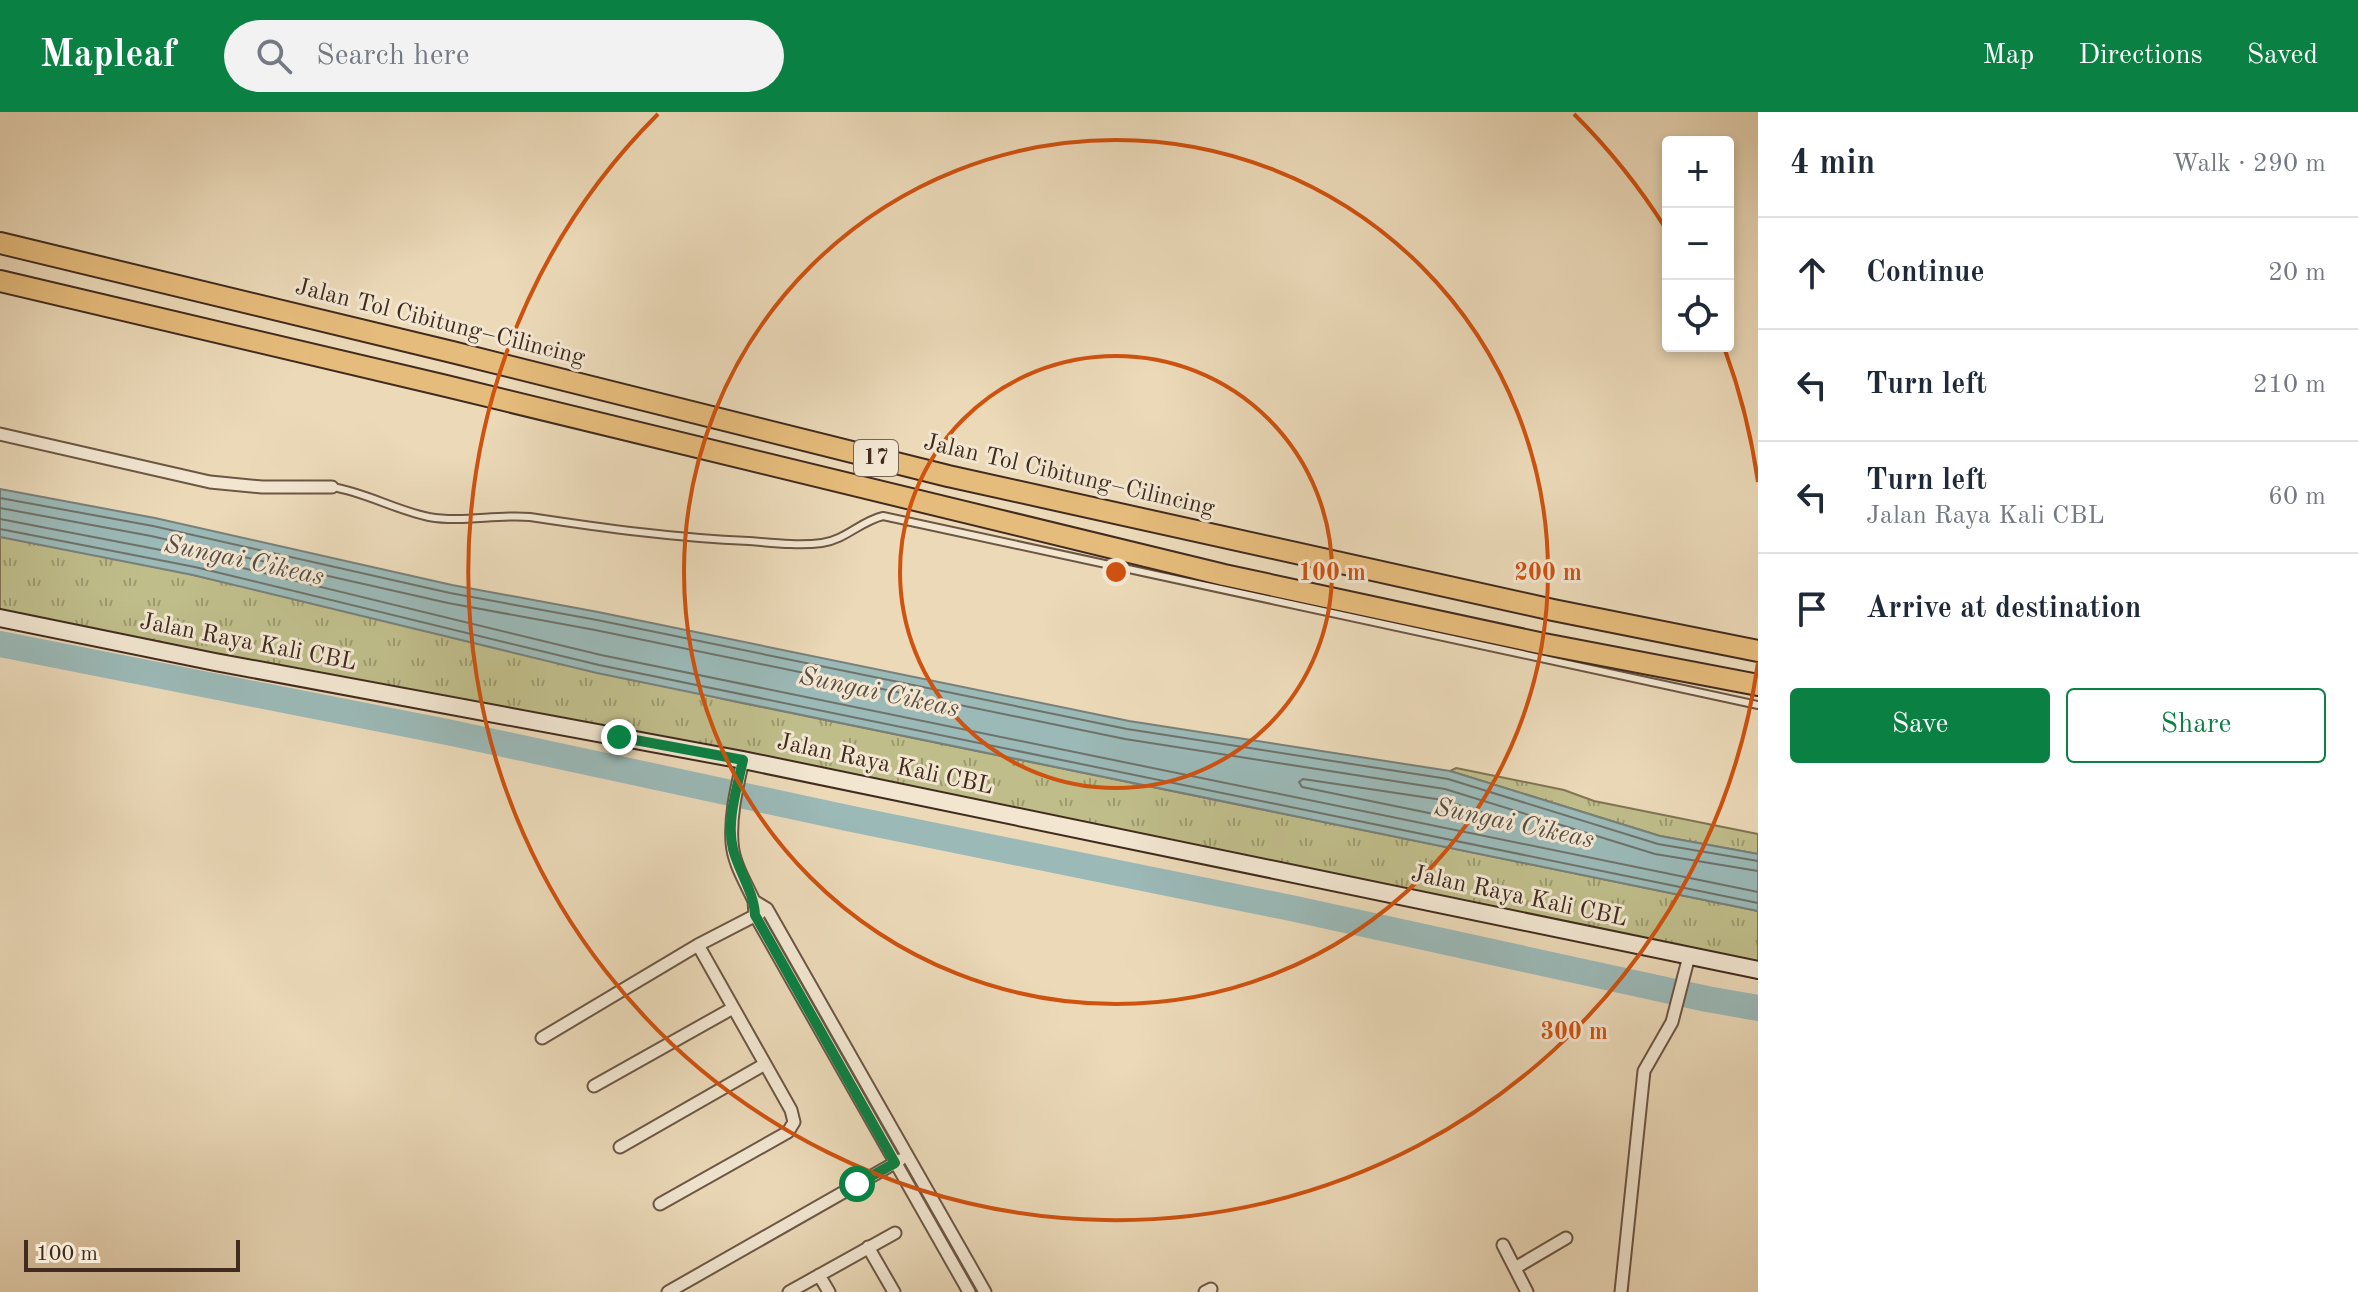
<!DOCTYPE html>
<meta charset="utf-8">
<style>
body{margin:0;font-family:"Old Standard TT",serif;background:#f2f2f3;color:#1f2937}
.controls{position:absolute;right:24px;top:24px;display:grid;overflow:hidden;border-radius:8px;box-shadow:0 4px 12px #0003}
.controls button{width:72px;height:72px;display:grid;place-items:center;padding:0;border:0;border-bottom:2px solid #e0e1e3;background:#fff;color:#1f2937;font:40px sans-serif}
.scale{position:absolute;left:24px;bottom:20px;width:216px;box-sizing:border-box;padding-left:8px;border:4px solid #412b1e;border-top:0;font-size:22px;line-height:28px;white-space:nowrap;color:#412b1e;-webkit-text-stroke:6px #f2e6d1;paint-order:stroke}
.stop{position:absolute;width:24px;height:24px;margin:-18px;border:6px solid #0b8043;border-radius:50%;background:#fff}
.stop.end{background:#0b8043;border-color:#fff;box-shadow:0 2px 8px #0008}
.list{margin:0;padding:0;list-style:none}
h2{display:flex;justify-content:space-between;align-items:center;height:104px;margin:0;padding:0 32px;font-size:34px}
h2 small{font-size:26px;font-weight:400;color:#747a83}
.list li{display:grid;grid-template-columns:52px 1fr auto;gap:24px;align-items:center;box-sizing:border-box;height:112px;padding:0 32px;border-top:2px solid #e0e1e3}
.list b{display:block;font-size:30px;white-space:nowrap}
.list p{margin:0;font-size:26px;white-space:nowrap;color:#747a83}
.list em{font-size:26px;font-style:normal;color:#747a83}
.actions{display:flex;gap:16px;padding:24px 32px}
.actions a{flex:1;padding:18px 0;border:2px solid #0b8043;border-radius:8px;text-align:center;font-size:28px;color:#0b8043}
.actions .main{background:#0b8043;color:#fff}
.icon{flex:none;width:44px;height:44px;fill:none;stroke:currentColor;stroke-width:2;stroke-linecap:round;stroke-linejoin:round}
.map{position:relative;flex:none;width:1758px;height:1180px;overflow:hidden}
header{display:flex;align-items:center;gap:48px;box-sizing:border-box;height:112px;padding:0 40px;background:#0b8043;color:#fff}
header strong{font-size:38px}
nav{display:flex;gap:44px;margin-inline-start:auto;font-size:28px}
.search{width:560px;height:72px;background:#f2f2f3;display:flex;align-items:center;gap:20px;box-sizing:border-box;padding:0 28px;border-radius:44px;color:#747a83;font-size:30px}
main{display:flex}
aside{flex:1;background:#fff}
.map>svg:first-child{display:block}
.grass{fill:url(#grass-tufts);stroke:#807454;stroke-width:2}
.water{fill:#9bb9b7;stroke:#77807a;stroke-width:2}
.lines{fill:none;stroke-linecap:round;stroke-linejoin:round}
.shore{stroke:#6e726a;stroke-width:2}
.river{stroke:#9bb9b7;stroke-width:26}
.service-casing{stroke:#6c5644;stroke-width:10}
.minor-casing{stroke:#6c5644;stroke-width:15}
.secondary-casing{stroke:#412b1e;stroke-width:20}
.motorway-casing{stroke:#412b1e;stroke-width:24}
.service{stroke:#f2e6d1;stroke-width:6}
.minor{stroke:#f2e6d1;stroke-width:11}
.secondary{stroke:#f2e6d1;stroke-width:16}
.motorway{stroke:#e6bc7c;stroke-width:20}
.route{stroke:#0b8043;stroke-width:10}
.ring{fill:none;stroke:#cf520f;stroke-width:4}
.labels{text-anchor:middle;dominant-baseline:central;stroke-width:6;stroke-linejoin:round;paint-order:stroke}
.shield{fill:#f2e6d1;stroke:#766354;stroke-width:2}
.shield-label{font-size:22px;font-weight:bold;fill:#412b1e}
.street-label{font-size:24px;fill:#412b1e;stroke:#f2e6d1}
.water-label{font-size:26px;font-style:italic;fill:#584e44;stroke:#f2e6d1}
.centre{fill:#cf520f;stroke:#f2e6d1;stroke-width:4}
.ring-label{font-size:24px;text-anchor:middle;font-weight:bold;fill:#cf520f;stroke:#f2e6d1;stroke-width:6;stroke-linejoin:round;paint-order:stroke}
</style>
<header>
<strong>Mapleaf</strong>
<div class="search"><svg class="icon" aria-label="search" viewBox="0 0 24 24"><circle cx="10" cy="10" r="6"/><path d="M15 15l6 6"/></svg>Search here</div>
<nav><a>Map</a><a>Directions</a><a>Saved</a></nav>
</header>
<main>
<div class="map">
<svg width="1758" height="1180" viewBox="0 0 1758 1180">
<defs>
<pattern id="grass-tufts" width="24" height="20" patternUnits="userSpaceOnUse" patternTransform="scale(2)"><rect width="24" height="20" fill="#bfbd8a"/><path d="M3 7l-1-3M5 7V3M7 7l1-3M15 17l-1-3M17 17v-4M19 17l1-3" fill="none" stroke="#9d9a70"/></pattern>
</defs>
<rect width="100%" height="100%" fill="#ebd9b8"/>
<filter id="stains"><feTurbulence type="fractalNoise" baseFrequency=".0025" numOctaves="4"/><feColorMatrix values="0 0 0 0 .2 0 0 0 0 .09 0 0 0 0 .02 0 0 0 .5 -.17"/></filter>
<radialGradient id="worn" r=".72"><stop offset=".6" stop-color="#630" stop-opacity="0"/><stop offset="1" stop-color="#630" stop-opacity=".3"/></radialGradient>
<path class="grass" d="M0,423L185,461L728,588L1758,799V857L0,505Z
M1456,656L1564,678L1594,689L1758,722V742L1660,724L1450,659Z"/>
<path class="water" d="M0,377L155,406L452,473L598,500L1129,609L1450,659L1660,724L1758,742V799L597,561L193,463L0,425Z"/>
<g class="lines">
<path class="shore" d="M0,386L153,414L450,481L597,508L1127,617L1448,667L1658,732L1758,749
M0,396L151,424L448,491L595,518L1125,627L1445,677L1655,742L1758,759
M0,407L197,445L601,543L1758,780
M0,417L195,455L599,553L1758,791
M1303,667L1443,688L1509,709L1512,714L1507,717L1302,675L1299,670Z"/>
<path class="river" d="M0,532L452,621L852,707L1291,796L1707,887L1758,896"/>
<defs>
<path id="service" d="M332,375C365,380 395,398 429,405C462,411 496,402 530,405C603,416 676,426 749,429C773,431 799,434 822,431C845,428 861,409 883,404L1758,593"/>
<path id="minor" d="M0,322L210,370L262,375H332
M743,648C737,675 730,703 732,730C733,751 746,771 754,789
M542,926L698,833L760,801
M594,974L733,896
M620,1035L765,952
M660,1092L788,1020L794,1010L791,998L698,833
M1503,1133L1527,1180
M868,1135L894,1180
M1515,1156L1566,1126
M819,1163L829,1180
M668,1180L900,1048
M789,1180L895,1121
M969,1180L755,803L754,789L767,797L985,1180
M1205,1180L1211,1177
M1621,1180L1644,959L1672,910L1689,844"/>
<path id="secondary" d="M0,506L215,550L743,648L1758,858"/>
<path id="motorway" d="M0,131L452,240L948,364L1553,498L1758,539
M0,169L442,273L1224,463L1544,532L1758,573"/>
</defs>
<use href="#service" class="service-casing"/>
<use href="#minor" class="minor-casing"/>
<use href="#secondary" class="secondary-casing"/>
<use href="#motorway" class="motorway-casing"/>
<use href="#service" class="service"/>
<use href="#minor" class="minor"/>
<use href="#secondary" class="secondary"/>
<use href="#motorway" class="motorway"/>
</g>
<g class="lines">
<path class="route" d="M619,625L743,648C737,676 726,710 733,737C739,760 754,780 755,803L895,1051L857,1072"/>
</g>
<g class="ring">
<circle cx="1116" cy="460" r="216"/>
<circle cx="1116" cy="460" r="432"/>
<path d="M1758 550A648 648 0 1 1 658 2M1574 2A648 648 0 0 1 1666 117M1725 238A648 648 0 0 1 1758 370"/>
</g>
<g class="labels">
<rect class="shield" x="854" y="328" width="44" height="36" rx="6"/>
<g class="shield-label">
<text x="876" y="346">17</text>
</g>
<g class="street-label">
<text transform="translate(440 211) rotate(14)">Jalan Tol Cibitung–Cilincing</text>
<text transform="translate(1069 364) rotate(13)">Jalan Tol Cibitung–Cilincing</text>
<text transform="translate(248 531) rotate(11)">Jalan Raya Kali CBL</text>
<text transform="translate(885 653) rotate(12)">Jalan Raya Kali CBL</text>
<text transform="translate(1519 785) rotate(12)">Jalan Raya Kali CBL</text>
</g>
<g class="water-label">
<text transform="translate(244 449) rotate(12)">Sungai Cikeas</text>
<text transform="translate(879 581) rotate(12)">Sungai Cikeas</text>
<text transform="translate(1514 712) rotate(12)">Sungai Cikeas</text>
</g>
</g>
<circle cx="1116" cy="460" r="12" class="centre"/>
<g class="ring-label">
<text x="1332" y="468">100 m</text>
<text x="1548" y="468">200 m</text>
<text x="1574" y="927">300 m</text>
</g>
<rect width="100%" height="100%" filter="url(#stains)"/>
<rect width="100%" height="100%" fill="url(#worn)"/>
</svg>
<div class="controls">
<button>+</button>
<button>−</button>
<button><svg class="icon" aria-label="locate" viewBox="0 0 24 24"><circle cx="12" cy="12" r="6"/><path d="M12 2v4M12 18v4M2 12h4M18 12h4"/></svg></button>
</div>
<div class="scale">100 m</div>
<div class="stop" style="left:857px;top:1072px"></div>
<div class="stop end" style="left:619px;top:625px"></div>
</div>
<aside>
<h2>4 min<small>Walk · 290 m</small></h2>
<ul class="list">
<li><svg class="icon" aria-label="ahead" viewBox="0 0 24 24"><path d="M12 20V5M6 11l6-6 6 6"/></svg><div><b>Continue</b></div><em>20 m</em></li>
<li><svg class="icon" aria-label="left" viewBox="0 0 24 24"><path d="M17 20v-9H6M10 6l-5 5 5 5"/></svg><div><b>Turn left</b></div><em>210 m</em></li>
<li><svg class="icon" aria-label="left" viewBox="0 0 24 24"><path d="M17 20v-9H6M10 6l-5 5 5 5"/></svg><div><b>Turn left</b><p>Jalan Raya Kali CBL</p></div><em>60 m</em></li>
<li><svg class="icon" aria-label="arrive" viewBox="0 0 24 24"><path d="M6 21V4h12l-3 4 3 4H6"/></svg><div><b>Arrive at destination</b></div></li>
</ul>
<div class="actions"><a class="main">Save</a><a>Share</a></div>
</aside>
</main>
